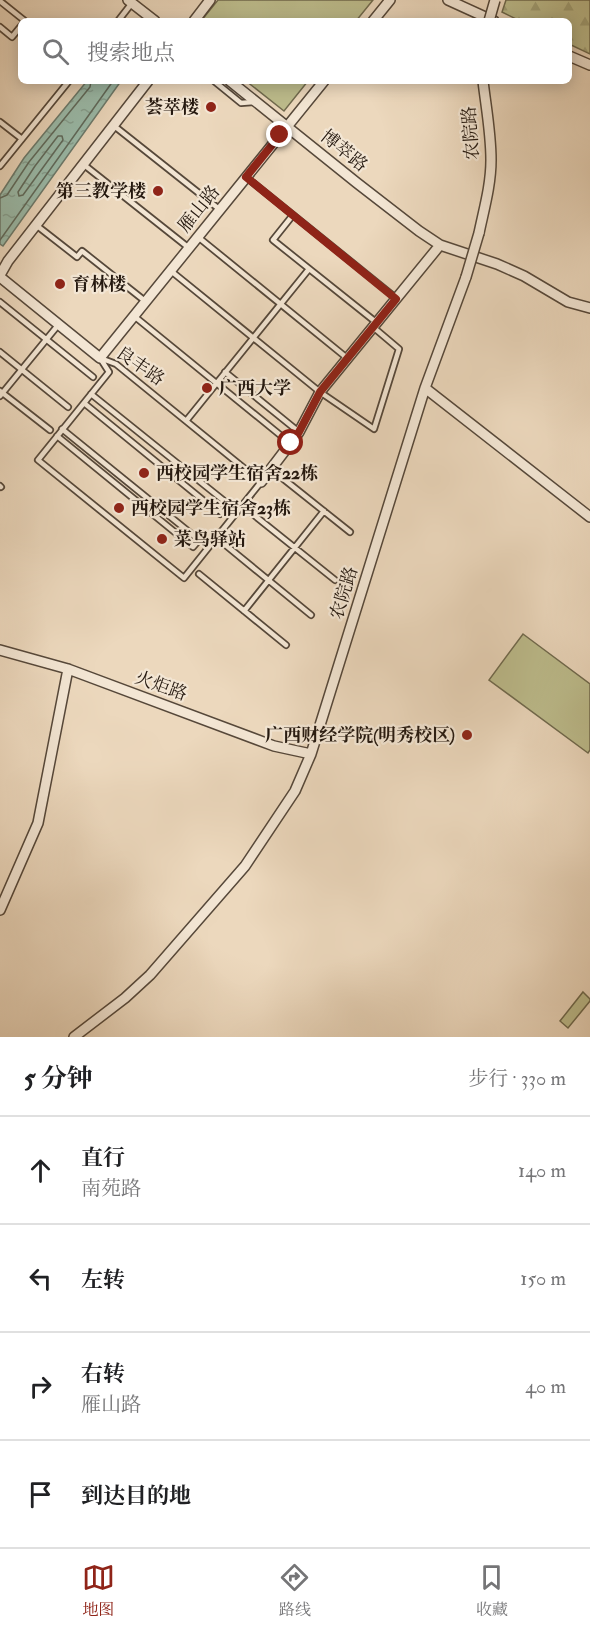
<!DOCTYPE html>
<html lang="zh">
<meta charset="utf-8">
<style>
body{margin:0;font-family:"IM FELL Double Pica","Noto Serif SC",serif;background:#f6f6f6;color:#202124}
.stop{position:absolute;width:18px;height:18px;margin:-14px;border:4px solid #8f2418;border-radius:50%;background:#fff}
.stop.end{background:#8f2418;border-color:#fff;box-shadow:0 2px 6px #0008}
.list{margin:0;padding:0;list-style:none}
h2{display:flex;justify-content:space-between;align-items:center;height:78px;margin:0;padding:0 24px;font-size:26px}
h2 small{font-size:20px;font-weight:400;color:#757577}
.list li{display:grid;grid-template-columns:39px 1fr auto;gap:18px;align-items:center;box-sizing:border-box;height:108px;padding:0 24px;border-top:2px solid #e0e0e0}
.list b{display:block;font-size:22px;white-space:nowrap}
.list p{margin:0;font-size:20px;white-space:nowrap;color:#757577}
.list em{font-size:20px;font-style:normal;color:#757577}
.icon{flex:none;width:33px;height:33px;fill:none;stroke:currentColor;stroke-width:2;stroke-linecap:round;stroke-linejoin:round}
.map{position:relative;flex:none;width:590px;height:1037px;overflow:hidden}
.search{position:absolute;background:#fff;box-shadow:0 3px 15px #0003;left:18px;right:18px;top:18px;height:66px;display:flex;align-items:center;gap:15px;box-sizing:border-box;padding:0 21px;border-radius:9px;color:#757577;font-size:22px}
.sheet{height:510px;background:#fff}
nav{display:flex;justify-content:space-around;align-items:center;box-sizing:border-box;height:84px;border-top:2px solid #e0e0e0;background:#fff;font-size:16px;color:#757577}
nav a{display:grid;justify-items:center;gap:3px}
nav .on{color:#8f2418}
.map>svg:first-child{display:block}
.grass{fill:#bdbd8d;stroke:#706a4e;stroke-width:1.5}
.forest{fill:url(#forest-firs);stroke:#706a4e;stroke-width:1.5}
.water{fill:url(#water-ripples);stroke:#6b7a6c;stroke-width:1.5}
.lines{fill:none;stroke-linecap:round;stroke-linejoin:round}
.shore{stroke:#5f6a5c;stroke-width:1.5}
.service-casing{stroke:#56483a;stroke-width:8}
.minor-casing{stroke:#56483a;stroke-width:12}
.service{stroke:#f3e6d4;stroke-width:4.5}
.minor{stroke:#f3e6d4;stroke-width:9}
.minor-bridge-casing{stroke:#56483a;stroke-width:12;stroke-linecap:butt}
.minor-bridge{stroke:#f3e6d4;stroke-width:9}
.route{stroke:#8f2418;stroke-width:8}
.poi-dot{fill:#8f2418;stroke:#f3e6d4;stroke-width:2}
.labels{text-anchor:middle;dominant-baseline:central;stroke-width:4.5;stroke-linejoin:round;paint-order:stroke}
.poi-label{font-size:18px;font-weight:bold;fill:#24180f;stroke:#f3e6d4;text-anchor:start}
.street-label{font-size:18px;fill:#24180f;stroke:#f3e6d4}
</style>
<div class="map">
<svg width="590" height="1037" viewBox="0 0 590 1037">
<defs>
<pattern id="forest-firs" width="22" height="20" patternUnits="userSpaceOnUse" patternTransform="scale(1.5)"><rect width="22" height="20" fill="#bdbd8d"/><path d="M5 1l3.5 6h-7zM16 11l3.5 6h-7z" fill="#a2a278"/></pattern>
<pattern id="water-ripples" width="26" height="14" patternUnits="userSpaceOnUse" patternTransform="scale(1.5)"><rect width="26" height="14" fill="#9abbaa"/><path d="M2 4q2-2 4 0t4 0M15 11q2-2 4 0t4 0" fill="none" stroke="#85a091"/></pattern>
</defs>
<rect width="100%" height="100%" fill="#ecd8bd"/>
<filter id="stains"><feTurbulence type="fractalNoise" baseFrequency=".00333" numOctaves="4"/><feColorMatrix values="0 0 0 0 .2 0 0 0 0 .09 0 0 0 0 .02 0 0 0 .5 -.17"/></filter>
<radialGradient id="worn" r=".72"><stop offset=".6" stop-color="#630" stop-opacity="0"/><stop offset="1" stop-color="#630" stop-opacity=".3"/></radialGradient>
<path class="grass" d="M218,0H373L356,21H201Z
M246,81H308L284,111Z
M523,634L590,684V750L588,753L489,680Z
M583,992L590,999V1001L568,1028L560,1021Z"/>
<path class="forest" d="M506,0H590V54L569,44V21H520L502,12Z"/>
<path class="water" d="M87,81H121L3,246L0,244V195L24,158Z"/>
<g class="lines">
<path class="shore" d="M58,136H62L63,140L23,195L19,196L18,192L35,166Z
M0,198L7,195L29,162L90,87L91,81
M0,240L113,81"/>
<defs>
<path id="service" d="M0,1L25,21
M118,21L132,3
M0,27L12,37L21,26
M214,81L241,103L254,102
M0,122L22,139
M113,125L219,209
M83,164L189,248
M0,166L69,81
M246,177L396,298
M293,215L273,240L377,323
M36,225L77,257L82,251L145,301
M198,237L347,358
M171,271L320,392L374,429L399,349L373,327
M0,302L93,377
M134,316L290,443
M0,352L68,407
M100,358L116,364L261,482L184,578L38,460L109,372Z
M225,372L299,432
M0,391L50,430
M0,396L59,324
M84,403L220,514L228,504L91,394
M186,421L309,269
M57,436L193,547L199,540L62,429
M271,469L350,532
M0,486L1,487
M249,511L335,580
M223,543L311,615
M199,574L286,645
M244,611L324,511"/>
<path id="minor" d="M128,0L155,21
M448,0L494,21
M194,21L210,0
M373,21L390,0
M569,56L590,65
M230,81L357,183L419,231L440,245L497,264L524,276L568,302L590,308
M479,233C484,209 491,185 491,160C491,133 486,107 483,81
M0,275L8,261L148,81
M0,277L100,358L324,81
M425,388L590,517
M261,482L299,432L320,392L440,245
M0,650L68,669L274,746L311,754
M0,910L38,823L68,669
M74,1037L125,998L150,975L245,866L295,791L311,754L425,388L466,277"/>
</defs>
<use href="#service" class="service-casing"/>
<use href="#minor" class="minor-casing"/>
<use href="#service" class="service"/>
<use href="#minor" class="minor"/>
<defs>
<path id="minor-bridge" d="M489,21L495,0
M466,277L479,233"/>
</defs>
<use href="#minor-bridge" class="minor-bridge-casing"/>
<use href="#minor-bridge" class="minor-bridge"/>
</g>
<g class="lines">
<path class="route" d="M280,135L246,177L396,299L320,392L299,432L291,443"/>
</g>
<g class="poi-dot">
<circle cx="211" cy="107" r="6"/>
<circle cx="158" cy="191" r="6"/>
<circle cx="60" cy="284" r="6"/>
<circle cx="207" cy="388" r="6"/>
<circle cx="144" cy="473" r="6"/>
<circle cx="119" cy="508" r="6"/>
<circle cx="162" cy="539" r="6"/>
<circle cx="467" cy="735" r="6"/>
</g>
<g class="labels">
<g class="poi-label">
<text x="199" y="107" text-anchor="end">荟萃楼</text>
<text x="146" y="191" text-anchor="end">第三教学楼</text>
<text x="72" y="284">育林楼</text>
<text x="219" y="388">广西大学</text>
<text x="156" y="473">西校园学生宿舍22栋</text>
<text x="131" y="508">西校园学生宿舍23栋</text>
<text x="174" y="539">菜鸟驿站</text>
<text x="455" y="735" text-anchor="end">广西财经学院(明秀校区)</text>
</g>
<g class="street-label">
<text transform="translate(471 133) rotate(-94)">农院路</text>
<text transform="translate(344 151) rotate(39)">博萃路</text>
<text transform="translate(199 209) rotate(-51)">雁山路</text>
<text transform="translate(140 366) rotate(35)">良丰路</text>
<text transform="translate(344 593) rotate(-73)">农院路</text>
<text transform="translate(161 686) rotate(20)">火炬路</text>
</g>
</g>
<rect width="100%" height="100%" filter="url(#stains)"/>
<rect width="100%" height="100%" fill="url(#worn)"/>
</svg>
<div class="stop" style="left:291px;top:443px"></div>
<div class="stop end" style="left:280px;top:135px"></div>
<div class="search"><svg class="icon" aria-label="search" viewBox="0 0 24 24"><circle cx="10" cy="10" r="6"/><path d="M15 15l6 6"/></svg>搜索地点</div>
</div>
<section class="sheet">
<h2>5 分钟<small>步行 · 330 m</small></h2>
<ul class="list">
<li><svg class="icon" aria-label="ahead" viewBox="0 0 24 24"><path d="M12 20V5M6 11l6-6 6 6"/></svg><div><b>直行</b><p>南苑路</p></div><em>140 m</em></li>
<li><svg class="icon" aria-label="left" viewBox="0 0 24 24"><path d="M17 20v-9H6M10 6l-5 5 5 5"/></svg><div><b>左转</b></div><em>150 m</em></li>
<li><svg class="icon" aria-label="right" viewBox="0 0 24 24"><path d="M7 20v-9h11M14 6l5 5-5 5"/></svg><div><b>右转</b><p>雁山路</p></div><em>40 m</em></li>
<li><svg class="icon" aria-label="arrive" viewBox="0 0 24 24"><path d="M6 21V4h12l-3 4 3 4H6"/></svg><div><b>到达目的地</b></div></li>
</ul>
</section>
<nav>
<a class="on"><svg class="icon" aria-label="map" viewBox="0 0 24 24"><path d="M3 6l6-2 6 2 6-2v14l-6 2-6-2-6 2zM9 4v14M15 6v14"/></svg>地图</a>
<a><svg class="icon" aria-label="directions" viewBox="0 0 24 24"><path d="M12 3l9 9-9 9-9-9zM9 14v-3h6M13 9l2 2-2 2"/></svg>路线</a>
<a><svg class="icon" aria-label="saved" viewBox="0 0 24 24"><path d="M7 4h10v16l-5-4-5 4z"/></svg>收藏</a>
</nav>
